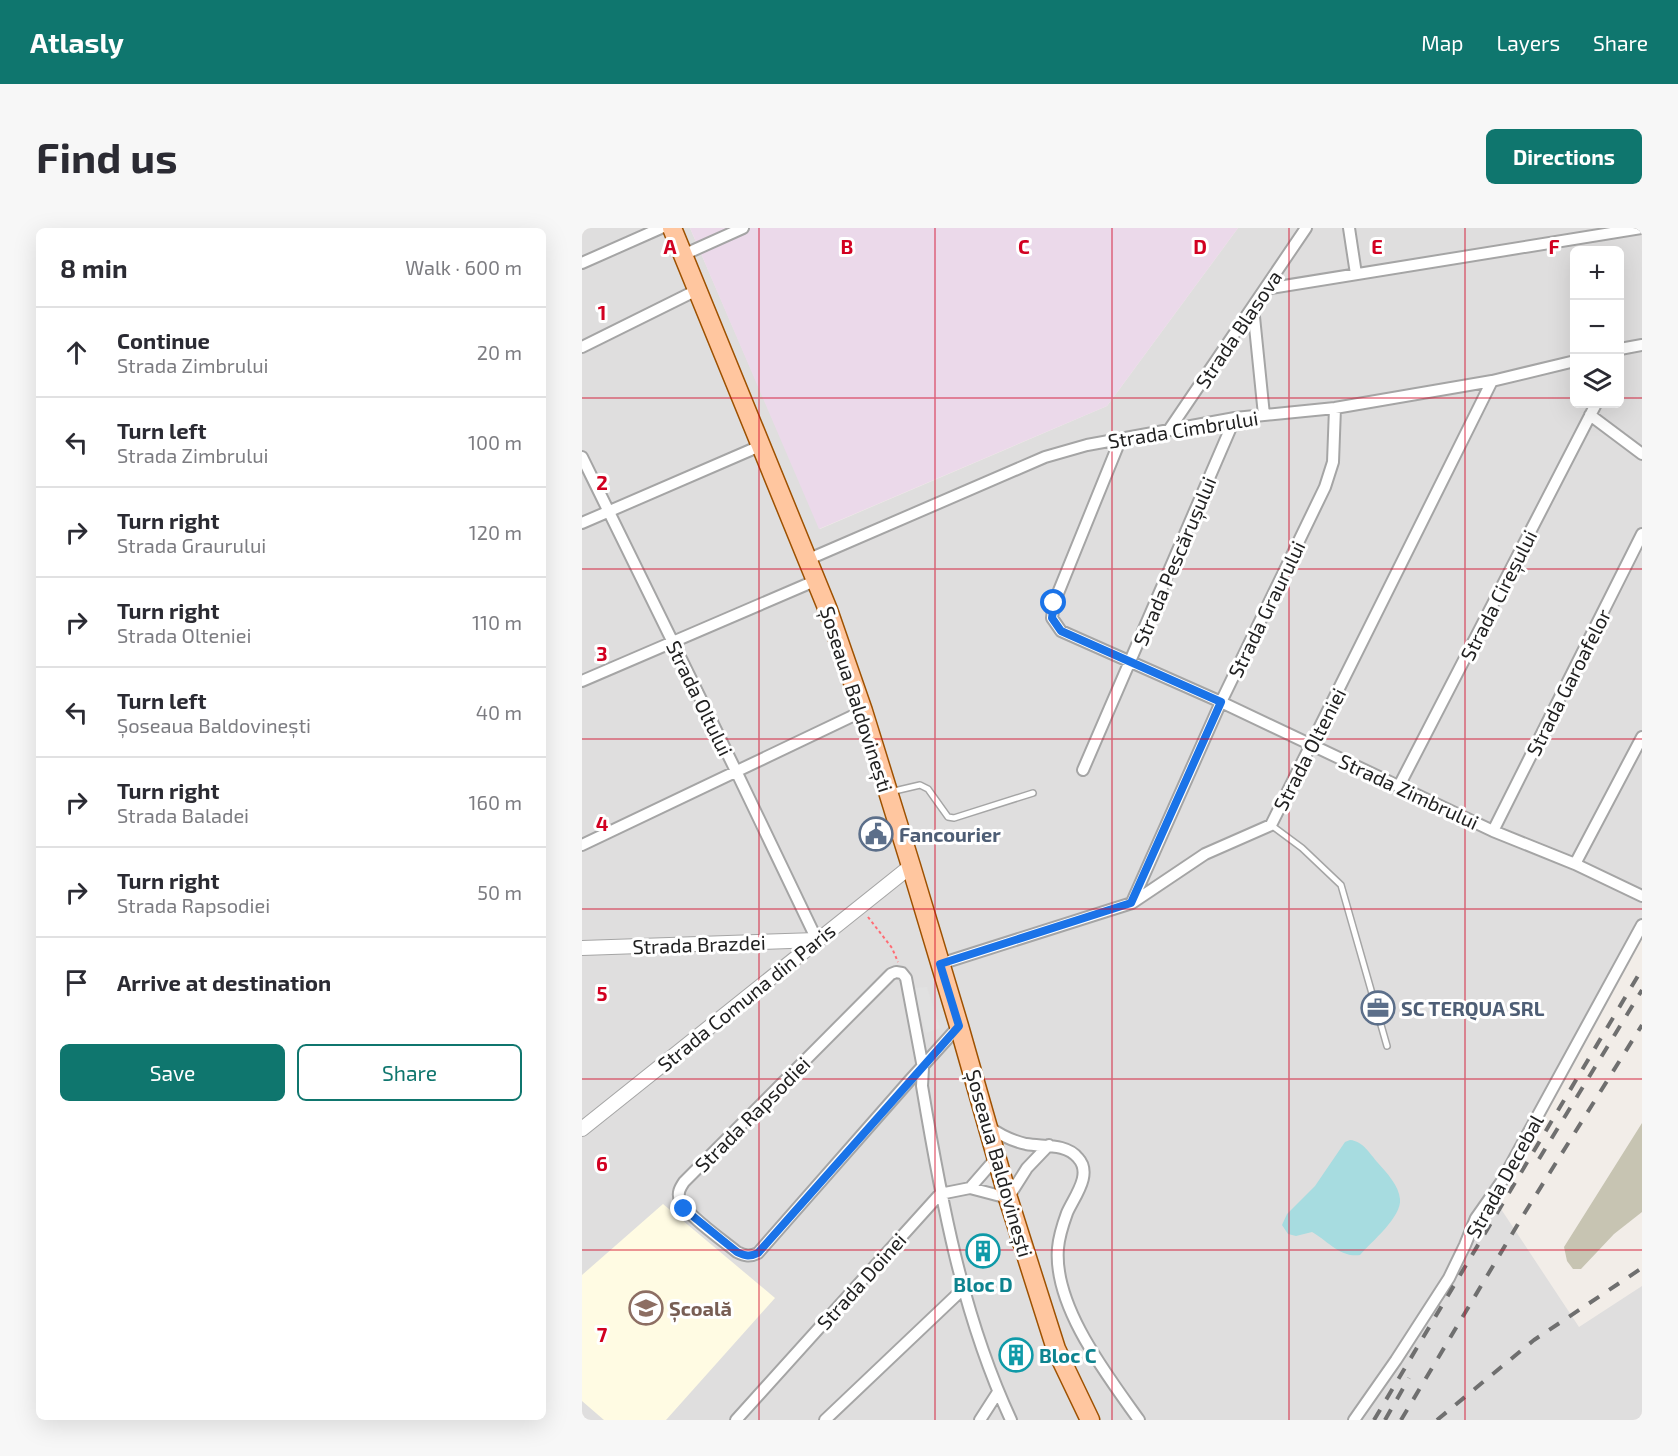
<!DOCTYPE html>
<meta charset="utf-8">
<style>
body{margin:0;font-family:"Exo 2",sans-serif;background:#f7f7f7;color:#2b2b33}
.controls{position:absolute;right:18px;top:18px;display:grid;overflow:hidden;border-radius:9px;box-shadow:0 6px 24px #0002}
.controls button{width:54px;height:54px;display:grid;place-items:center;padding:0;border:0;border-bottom:2px solid #e1e1e2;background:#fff;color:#2b2b33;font:30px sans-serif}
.stop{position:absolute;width:18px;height:18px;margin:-14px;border:4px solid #1a73e8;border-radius:50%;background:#fff}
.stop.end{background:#1a73e8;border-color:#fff;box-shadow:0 2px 6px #0008}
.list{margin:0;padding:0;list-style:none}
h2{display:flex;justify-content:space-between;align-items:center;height:78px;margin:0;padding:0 24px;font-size:26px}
h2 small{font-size:20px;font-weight:400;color:#7c7c81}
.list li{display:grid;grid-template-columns:39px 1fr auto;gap:18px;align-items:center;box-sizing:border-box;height:90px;padding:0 24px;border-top:2px solid #e1e1e2}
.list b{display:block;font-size:22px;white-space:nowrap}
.list p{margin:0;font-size:20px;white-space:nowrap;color:#7c7c81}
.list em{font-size:20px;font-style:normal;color:#7c7c81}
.actions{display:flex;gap:12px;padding:18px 24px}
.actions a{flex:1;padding:14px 0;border:2px solid #0f766e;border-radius:9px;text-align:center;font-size:21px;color:#0f766e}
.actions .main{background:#0f766e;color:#fff}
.icon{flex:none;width:33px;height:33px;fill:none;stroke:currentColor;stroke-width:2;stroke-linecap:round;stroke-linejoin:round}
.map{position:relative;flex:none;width:1060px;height:1192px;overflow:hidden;border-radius:9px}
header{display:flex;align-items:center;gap:36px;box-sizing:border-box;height:84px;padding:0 30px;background:#0f766e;color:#fff}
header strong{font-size:28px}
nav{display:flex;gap:33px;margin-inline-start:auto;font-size:21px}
.intro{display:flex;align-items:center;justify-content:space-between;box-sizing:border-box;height:144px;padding:0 36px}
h1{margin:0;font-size:42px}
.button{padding:15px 27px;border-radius:9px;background:#0f766e;color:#fff;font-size:21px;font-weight:700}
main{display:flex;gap:36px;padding:0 36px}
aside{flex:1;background:#fff;border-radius:9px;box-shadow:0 6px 24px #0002}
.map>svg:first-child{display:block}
.residential{fill:#dfdede;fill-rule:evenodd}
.industrial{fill:#ebd9ea}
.education{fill:#fffbe3}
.construction{fill:#c7c4b2}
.parking{fill:#e1e1e1}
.water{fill:#a7dce0}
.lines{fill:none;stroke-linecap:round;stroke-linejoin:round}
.service-casing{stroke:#a5a5a5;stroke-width:8}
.minor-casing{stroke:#a5a5a5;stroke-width:14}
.tertiary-casing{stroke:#a5a5a5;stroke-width:16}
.primary-casing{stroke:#9e5100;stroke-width:21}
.path{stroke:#ff6c74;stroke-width:2;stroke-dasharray:3 3;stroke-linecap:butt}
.service{stroke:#fff;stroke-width:5}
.minor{stroke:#fff;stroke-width:10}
.tertiary{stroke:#fff;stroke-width:14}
.primary{stroke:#ffc69f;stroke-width:18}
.rail{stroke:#6f6f6f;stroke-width:4;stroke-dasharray:12 12;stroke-linecap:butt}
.route{stroke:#1a73e8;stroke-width:8}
.grid{fill:none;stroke:#d20021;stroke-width:1.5;stroke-opacity:0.55}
.labels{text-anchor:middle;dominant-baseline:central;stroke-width:6;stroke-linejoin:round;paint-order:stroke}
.street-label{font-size:20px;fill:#212121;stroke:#fff}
.service-label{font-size:20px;font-weight:bold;fill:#4e5e75;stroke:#fff;text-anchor:start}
.culture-label{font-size:20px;font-weight:bold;fill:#0d838f;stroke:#fff}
.education-label{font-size:20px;font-weight:bold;fill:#785e54;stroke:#fff;text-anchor:start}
.grid-label{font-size:20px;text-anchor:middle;font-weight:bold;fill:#d20021;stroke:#fff;stroke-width:6;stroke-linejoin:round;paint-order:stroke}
</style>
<header>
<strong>Atlasly</strong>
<nav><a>Map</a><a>Layers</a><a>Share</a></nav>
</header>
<div class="intro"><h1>Find us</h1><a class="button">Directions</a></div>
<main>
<aside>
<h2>8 min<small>Walk · 600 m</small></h2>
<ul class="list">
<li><svg class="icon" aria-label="ahead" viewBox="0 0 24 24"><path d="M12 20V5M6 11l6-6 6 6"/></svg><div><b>Continue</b><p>Strada Zimbrului</p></div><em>20 m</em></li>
<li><svg class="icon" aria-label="left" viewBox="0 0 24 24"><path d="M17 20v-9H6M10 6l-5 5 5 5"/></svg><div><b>Turn left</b><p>Strada Zimbrului</p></div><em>100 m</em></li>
<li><svg class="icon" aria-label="right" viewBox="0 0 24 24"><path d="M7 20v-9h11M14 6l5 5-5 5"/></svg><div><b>Turn right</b><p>Strada Graurului</p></div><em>120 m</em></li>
<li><svg class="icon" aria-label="right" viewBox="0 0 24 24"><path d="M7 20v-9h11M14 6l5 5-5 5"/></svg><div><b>Turn right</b><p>Strada Olteniei</p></div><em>110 m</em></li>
<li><svg class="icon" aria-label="left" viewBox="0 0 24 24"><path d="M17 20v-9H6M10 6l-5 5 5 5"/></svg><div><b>Turn left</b><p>Șoseaua Baldovinești</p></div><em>40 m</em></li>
<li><svg class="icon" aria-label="right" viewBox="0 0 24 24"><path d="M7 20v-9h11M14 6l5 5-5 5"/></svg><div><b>Turn right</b><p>Strada Baladei</p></div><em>160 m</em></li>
<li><svg class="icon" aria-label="right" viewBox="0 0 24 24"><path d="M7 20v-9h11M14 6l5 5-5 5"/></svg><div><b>Turn right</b><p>Strada Rapsodiei</p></div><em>50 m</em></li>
<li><svg class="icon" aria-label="arrive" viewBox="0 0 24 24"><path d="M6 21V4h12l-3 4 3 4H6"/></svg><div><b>Arrive at destination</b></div></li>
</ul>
<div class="actions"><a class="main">Save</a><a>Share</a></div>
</aside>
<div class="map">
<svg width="1060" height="1192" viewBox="0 0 1060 1192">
<rect width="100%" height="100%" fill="#f2ede8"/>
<path class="residential" d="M0,0H108L238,301L525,178L656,0H1060V701L913,972L997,1099L1060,1058V1192H0ZM993,22H1038V176H993Z"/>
<path class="industrial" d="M108,0H656L525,178L237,301Z"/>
<path class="education" d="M81,976L193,1070L84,1192H22L0,1173V1047Z"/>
<path class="construction" d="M1060,895V984L1032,1006L999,1041H991L985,1033L982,1019Z"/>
<path class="parking" d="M345,759L358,800L344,805L331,760Z"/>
<path class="water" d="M768,912C781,913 788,926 796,935C805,945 817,958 818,971C820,989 789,1014 778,1027C758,1030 745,1012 730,1004L714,1008L706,1006L700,997L705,986L733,958L763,914Z"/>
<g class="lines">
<defs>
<path id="service" d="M308,564L338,557L346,561L366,589L372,590L451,565
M689,597L720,620L759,657L805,818"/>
<path id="minor" d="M767,0L774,46
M101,27L161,0
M0,35L79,0
M683,61L1060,0
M671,79L682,187
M0,119L115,62
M1038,121L1060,117
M1008,187L1060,226
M587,202L724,0
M539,210L472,375L470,390L479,403L639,474L911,603L993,636L1060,668
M0,229L155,545L235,712
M0,295L178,218
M227,331L463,229L505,217L653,190L753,180L910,153L993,133
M0,453L235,352
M501,542L653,190
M817,558L1014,176
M911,603L1060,306
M0,617L281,483
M993,636L1060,509
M550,674L639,474L743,259L751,234L753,180
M358,736L550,675L623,626L689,597L910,153
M377,798L328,852L176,1025C168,1029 163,1028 155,1024C143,1014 102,985 98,972C95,965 98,960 102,954L309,746L314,744L320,745L324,750L341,840L340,858C359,971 380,1087 429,1192
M407,899C418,907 431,913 444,916C461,919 484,915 496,930C511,946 492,969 485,985C481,996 477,1008 476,1020C471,1078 525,1147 557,1192
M388,960L415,929
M154,1192L358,966L388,960L426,970L445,940L467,917
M243,1192L382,1060
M398,1192L416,1164
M772,1192L814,1132L867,1050L883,1017L894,990L920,953L1060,697"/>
<path id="tertiary" d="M0,720L235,712
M0,901L329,638"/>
<path id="primary" d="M90,0L246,382L281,483L329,638L377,798L426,970L474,1121L508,1192"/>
</defs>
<use href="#service" class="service-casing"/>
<use href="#minor" class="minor-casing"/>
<use href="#tertiary" class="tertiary-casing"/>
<use href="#primary" class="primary-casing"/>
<path class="path" d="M286,689L310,720L316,734"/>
<use href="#service" class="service"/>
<use href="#minor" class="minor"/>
<use href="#tertiary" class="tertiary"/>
<use href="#primary" class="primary"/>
<path class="rail" d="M957,931L1060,762
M792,1192L1060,741
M803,1192L827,1150
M819,1192L942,986L1060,797
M855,1192L952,1112L1060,1040"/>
</g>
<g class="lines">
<path class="route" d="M102,981L155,1024C163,1028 168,1029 176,1025L377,798L358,736L549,675L639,474L479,403L470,390L472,375"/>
</g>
<path class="grid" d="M177,0V1192M353,0V1192M530,0V1192M707,0V1192M883,0V1192M0,170H993M1038,170H1060M0,341H1060M0,511H1060M0,681H1060M0,851H1060M0,1022H1060"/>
<defs>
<symbol id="civic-ring" viewBox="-11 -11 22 22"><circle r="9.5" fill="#fff" stroke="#5c6f8a" stroke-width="1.5"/><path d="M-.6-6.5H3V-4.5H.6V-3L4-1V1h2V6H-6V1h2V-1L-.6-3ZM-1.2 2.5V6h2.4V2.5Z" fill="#5c6f8a"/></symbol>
<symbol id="office-ring" viewBox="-11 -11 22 22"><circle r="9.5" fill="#fff" stroke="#5c6f8a" stroke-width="1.5"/><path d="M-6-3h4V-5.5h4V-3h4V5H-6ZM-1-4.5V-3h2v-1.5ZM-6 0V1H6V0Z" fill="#5c6f8a"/></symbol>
<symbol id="building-ring" viewBox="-11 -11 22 22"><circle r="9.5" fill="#fff" stroke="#0f9aa8" stroke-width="1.5"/><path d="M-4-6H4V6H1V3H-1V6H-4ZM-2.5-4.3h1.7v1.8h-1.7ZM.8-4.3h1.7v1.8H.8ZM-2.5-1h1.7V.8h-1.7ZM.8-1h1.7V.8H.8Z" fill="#0f9aa8"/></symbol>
<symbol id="school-ring" viewBox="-11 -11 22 22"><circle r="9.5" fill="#fff" stroke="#8d6e63" stroke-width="1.5"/><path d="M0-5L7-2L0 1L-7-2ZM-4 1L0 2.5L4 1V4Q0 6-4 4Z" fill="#8d6e63"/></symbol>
</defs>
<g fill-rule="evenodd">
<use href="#civic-ring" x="275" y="587" width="38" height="38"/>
<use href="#office-ring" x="777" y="761" width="38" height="38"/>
<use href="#building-ring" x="382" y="1004" width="38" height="38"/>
<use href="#school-ring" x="45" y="1061" width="38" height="38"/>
<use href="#building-ring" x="415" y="1108" width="38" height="38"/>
</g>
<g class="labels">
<g class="street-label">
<text transform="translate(656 101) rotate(-56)">Strada Blasova</text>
<text transform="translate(601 201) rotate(-9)">Strada Cimbrului</text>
<text transform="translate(592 333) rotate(-67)">Strada Pescărușului</text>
<text transform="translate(916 367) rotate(-63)">Strada Cireșului</text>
<text transform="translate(684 381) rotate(-64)">Strada Graurului</text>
<text transform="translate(986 454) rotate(-63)">Strada Garoafelor</text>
<text transform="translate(118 470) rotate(64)">Strada Oltului</text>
<text transform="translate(275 471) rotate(72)">Șoseaua Baldovinești</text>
<text transform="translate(727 521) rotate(-63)">Strada Olteniei</text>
<text transform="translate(827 563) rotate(25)">Strada Zimbrului</text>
<text transform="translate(117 716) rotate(-2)">Strada Brazdei</text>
<text transform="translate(164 769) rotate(-39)">Strada Comuna din Paris</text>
<text transform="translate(170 886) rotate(-45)">Strada Rapsodiei</text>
<text transform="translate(418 935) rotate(74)">Șoseaua Baldovinești</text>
<text transform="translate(922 948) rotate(-61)">Strada Decebal</text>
<text transform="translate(279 1053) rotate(-48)">Strada Doinei</text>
</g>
<g class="service-label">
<text x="317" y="606">Fancourier</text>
<text x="819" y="780">SC TERQUA SRL</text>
</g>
<g class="culture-label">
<text x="401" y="1056">Bloc D</text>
<text x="457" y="1127" text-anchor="start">Bloc C</text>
</g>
<g class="education-label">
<text x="87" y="1080">Școală</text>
</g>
</g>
<g class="grid-label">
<text x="88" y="26">A</text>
<text x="265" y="26">B</text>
<text x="442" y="26">C</text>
<text x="618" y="26">D</text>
<text x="795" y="26">E</text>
<text x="972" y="26">F</text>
<text x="20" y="92">1</text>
<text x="20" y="262">2</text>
<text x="20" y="433">3</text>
<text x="20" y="603">4</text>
<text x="20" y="773">5</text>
<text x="20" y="943">6</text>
<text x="20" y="1114">7</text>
</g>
</svg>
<div class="controls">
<button>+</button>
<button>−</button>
<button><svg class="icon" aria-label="layers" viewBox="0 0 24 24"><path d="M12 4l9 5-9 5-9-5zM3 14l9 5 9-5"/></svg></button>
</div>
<div class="stop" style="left:472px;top:375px"></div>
<div class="stop end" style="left:102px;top:981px"></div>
</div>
</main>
